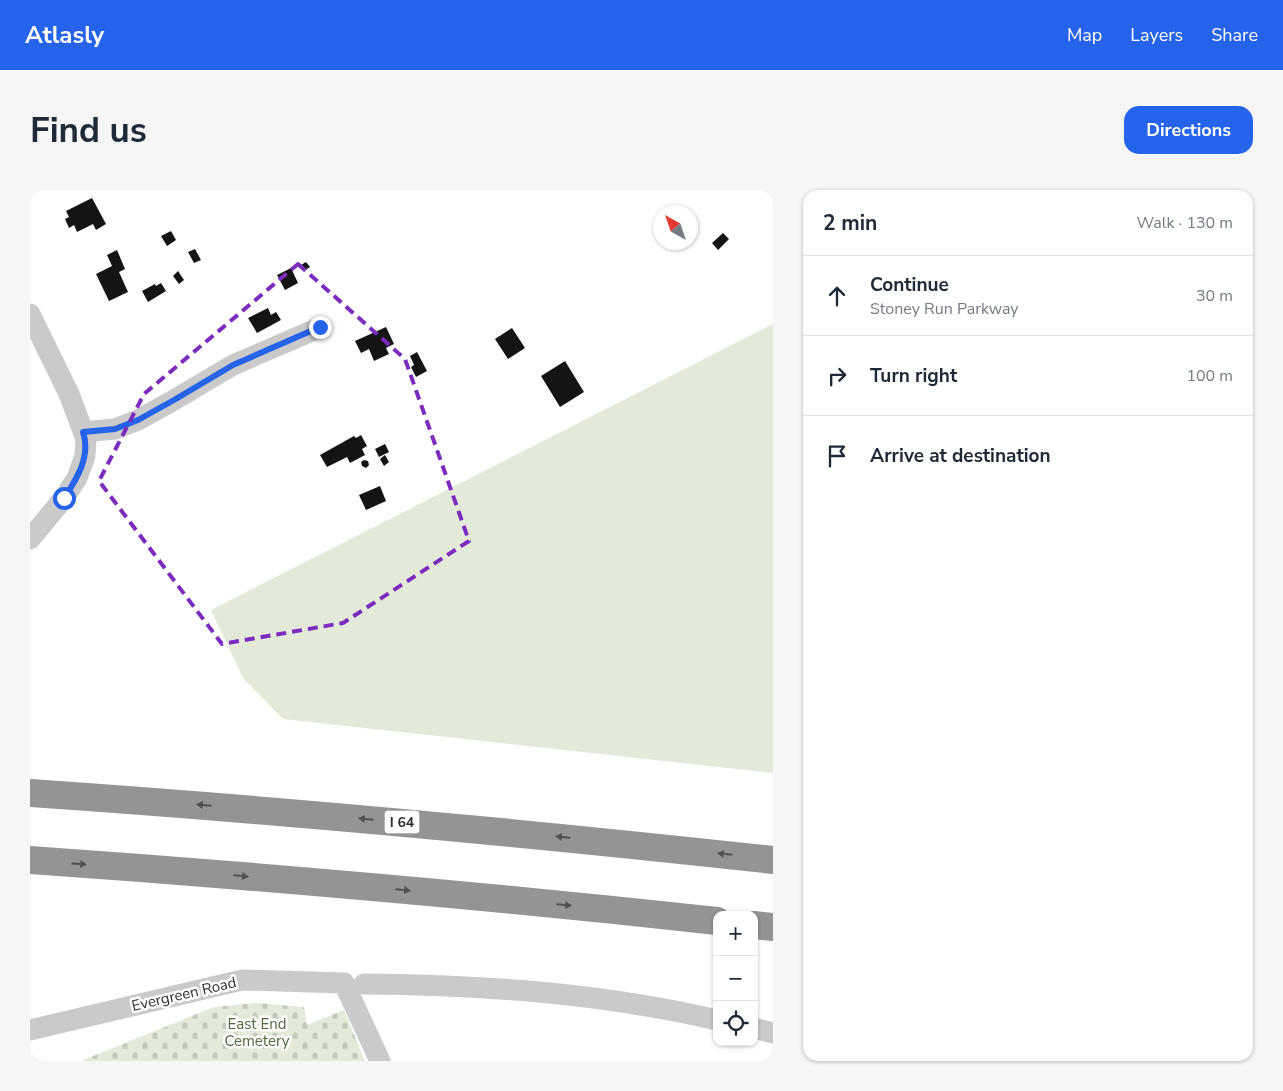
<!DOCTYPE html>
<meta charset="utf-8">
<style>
body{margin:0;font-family:"Nunito Sans",sans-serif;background:#f6f6f7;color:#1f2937}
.controls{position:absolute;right:15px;bottom:15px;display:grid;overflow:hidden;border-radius:10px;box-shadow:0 1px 4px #0004}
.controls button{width:45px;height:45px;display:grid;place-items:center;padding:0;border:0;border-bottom:1px solid #e0e1e3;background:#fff;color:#1f2937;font:25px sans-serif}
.compass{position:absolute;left:623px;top:15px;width:45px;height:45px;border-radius:50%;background:#fff;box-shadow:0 1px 4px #0004;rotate:320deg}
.stop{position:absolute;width:15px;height:15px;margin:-11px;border:4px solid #2563eb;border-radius:50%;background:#fff}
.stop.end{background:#2563eb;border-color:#fff;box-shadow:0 1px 5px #0008}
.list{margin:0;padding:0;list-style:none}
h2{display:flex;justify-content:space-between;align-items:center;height:65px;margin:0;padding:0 20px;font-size:21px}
h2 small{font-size:16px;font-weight:400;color:#747a83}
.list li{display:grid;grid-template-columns:32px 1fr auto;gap:15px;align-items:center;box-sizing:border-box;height:80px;padding:0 20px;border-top:1px solid #e0e1e3}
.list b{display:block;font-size:19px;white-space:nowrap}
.list p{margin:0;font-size:16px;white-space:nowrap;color:#747a83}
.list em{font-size:16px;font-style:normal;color:#747a83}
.icon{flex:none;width:28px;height:28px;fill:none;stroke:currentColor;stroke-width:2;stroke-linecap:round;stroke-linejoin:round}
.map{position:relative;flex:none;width:743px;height:871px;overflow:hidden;border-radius:15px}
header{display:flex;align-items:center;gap:30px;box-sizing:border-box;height:70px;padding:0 25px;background:#2563eb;color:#fff}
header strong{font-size:24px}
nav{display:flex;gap:28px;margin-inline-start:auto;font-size:18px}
.intro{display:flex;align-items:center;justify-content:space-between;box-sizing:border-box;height:120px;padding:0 30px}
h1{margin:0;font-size:35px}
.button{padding:12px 22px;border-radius:15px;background:#2563eb;color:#fff;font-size:18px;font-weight:700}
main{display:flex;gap:30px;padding:0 30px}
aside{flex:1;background:#fff;border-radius:15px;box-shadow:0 1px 4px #0004}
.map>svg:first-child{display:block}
.green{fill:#e3eada}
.cemetery{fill:url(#cemetery-stones)}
.building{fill:#141414}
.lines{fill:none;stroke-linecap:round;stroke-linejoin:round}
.minor{stroke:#cacaca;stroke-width:21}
.highway{stroke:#949494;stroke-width:28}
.oneway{fill:#515151}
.route{stroke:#2563eb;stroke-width:6}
.marked{fill:none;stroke:#7b2cbf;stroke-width:4;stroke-dasharray:10 6;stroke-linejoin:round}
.labels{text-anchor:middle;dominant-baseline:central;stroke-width:5;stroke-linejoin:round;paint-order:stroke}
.shield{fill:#fff;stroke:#6c6c6c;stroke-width:1}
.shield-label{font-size:14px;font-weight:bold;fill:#2d2d2d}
.street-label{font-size:15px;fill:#2d2d2d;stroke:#fff}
.park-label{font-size:15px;fill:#51673c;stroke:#fff}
</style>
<header>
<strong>Atlasly</strong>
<nav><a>Map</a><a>Layers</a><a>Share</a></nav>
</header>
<div class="intro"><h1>Find us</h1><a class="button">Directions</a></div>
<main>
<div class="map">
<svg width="743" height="871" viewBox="0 0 743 871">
<defs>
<pattern id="cemetery-stones" width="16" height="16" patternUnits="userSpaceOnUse" patternTransform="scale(1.25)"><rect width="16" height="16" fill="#e3eada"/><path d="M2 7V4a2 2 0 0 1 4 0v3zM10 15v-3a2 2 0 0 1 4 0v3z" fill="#c3c9bb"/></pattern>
</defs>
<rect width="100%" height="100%" fill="#fff"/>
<path class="green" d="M743,134V583L253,529L213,488L181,420Z"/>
<path class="cemetery" d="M227,813L274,817L277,835L314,820L335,871H51L184,817Z"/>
<path class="building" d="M62,8L76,34L66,40L63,34L47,42L44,35L39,38L35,29L39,27L36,21Z
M141,41L146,50L137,56L131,46Z
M693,43L699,49L688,60L682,53Z
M165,59L171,70L164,73L158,62Z
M87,60L95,79L89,82L98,102L79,111L66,84L82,76L77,65Z
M276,72L280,77L274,81L271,75Z
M261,78L268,93L255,100L247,85Z
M148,81L154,90L149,94L143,86Z
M131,93L136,101L118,112L112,101L125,94L126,96Z
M238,118L241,125L246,122L251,130L227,143L218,128Z
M356,137L364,154L356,158L359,164L344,171L339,159L331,163L325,151Z
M482,138L495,158L478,169L465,149Z
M387,162L397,181L386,187L381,177L384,175L380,166Z
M535,171L554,202L530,217L511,186Z
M331,245L337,256L332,259L335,265L320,273L317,267L297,277L290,265L324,246L326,248Z
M355,254L359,262L349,267L345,259Z
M355,265L359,272L354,276L350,269Z
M334,270L338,271L339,275L336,278L332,276L331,272Z
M350,296L356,311L336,320L329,305Z"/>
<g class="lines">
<path class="minor" d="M0,124L39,204L56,249L55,266L47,288L34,308L0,349
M53,242L85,239L108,230L144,210L203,175L291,137
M334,794C453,795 571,803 687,830
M724,838L743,843
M0,840L212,790L314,793L350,871"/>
<path class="highway" d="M0,603C248,620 496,643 743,670
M0,670C229,686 458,706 687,731
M724,735L743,737"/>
</g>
<defs><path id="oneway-solid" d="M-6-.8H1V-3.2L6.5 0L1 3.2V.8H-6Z" transform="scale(1.25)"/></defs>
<g class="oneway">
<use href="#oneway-solid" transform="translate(174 615) rotate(-175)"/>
<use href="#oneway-solid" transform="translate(336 629) rotate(-175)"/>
<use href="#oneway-solid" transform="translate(533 647) rotate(-175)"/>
<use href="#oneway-solid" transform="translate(695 664) rotate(-174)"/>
<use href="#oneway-solid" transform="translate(49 674) rotate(4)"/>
<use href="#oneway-solid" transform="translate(211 686) rotate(5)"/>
<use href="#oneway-solid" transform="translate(373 700) rotate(5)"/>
<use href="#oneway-solid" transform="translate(534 715) rotate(5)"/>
</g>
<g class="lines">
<path class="route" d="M34,308C47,289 61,266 53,242L85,239L108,230L144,210L203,175L290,137"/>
</g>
<path class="marked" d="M268,74L375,169L439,351L313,433L192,454L69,291L114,204Z"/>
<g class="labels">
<rect class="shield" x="354.5" y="620.5" width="35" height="23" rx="4"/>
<g class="shield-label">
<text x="372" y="632">I 64</text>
</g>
<g class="street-label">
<text transform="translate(154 804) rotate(-13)">Evergreen Road</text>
</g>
<g class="park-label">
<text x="227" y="834">East End<tspan x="227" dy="17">Cemetery</tspan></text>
</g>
</g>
</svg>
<div class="controls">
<button>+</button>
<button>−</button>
<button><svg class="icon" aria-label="locate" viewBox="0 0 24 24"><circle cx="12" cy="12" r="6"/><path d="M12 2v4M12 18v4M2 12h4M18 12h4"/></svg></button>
</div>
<svg class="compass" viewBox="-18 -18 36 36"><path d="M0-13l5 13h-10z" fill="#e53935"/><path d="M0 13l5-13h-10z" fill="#747a83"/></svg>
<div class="stop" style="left:34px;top:308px"></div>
<div class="stop end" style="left:290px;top:137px"></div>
</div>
<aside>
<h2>2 min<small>Walk · 130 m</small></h2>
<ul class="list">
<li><svg class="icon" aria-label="ahead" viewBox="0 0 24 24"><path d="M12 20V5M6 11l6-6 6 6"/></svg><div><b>Continue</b><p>Stoney Run Parkway</p></div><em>30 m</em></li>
<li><svg class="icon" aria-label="right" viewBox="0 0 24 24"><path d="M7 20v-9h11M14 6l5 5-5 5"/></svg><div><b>Turn right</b></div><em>100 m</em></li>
<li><svg class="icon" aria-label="arrive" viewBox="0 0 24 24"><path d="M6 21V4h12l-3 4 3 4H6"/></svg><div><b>Arrive at destination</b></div></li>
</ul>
</aside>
</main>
